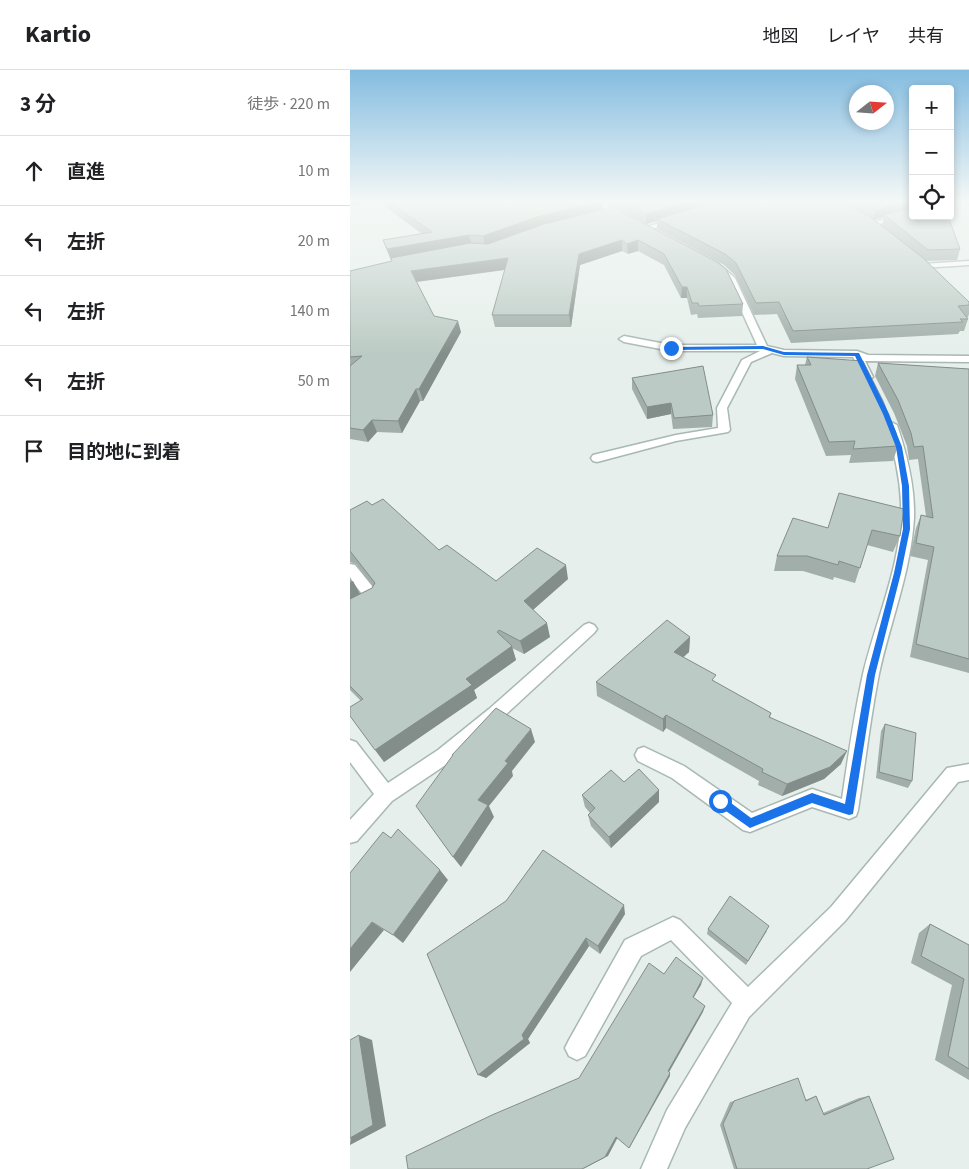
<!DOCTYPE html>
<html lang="ja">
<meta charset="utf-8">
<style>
body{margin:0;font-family:"Source Sans 3","Noto Sans JP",sans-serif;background:#f2f2f2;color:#202124}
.controls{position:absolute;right:15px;top:15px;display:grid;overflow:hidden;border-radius:5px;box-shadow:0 2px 8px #0003}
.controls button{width:45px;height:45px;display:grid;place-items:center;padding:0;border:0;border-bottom:1px solid #e0e0e0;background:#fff;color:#202124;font:25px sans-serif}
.compass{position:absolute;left:499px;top:15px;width:45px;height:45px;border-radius:50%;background:#fff;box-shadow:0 2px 8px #0003;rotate:73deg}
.stop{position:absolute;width:15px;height:15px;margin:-11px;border:4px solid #1a73e8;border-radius:50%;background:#fff}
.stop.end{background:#1a73e8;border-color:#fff;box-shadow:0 1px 5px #0008}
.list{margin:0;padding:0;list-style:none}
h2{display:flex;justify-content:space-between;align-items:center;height:65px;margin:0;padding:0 20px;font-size:21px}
h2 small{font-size:16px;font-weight:400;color:#757577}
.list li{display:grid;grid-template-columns:32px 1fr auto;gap:15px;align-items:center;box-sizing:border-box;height:70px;padding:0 20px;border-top:1px solid #e0e0e0}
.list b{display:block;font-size:19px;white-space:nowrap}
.list em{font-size:16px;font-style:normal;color:#757577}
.icon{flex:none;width:28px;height:28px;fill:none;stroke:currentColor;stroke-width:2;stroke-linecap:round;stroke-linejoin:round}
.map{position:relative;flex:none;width:619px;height:1099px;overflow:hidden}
header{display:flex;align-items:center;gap:30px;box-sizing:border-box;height:70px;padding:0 25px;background:#fff;border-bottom:1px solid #e0e0e0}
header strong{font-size:24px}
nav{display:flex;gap:28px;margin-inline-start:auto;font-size:18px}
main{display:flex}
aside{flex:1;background:#fff}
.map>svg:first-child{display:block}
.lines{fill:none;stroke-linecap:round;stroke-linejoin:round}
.minor-casing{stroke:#a8b8b2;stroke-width:3}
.minor{fill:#fff;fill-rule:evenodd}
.wall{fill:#a1aea9;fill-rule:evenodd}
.shaded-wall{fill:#838d89}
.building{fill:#bbcac4;stroke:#838d89}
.route{fill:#1a73e8}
</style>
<header>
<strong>Kartio</strong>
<nav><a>地図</a><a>レイヤ</a><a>共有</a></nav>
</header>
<main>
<aside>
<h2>3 分<small>徒歩 · 220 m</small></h2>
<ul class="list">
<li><svg class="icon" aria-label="ahead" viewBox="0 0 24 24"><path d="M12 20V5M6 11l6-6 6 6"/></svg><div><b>直進</b></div><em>10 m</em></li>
<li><svg class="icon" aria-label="left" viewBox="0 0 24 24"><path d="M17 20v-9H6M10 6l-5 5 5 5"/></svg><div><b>左折</b></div><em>20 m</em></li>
<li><svg class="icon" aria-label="left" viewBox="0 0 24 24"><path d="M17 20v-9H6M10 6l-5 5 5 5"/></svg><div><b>左折</b></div><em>140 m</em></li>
<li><svg class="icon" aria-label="left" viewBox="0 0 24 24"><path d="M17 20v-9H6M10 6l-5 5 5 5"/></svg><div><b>左折</b></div><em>50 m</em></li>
<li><svg class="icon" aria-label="arrive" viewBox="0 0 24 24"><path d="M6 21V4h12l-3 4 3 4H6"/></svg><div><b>目的地に到着</b></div></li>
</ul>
</aside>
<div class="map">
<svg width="619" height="1099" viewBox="0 0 619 1099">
<rect width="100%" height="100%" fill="#e6efeb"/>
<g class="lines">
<defs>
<path id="minor" d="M240,131H249L279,147L272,149Z
M563,140V144L523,156L519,154Z
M326,148L330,150L329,152L297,160L293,158Z
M619,191V195L572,198L568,196L572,194Z
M361,193H367L385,208L417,276L434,280L507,281L518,285L619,286V292L515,291L523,307L518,310L513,307L503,287L434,286L422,283L401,292L377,338L380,360L378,362L326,371L247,392L243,391L241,388L243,385L326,365L368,358L367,338L392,290L410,281H321L274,272L269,269L274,266L321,275H407L377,209L361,197Z
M541,352L547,355C557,385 565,416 564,448C561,502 540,552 529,604C520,649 515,695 508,740L506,746L499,749L462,737L400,762L393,760L322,708L288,691L285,685L288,679L294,677L334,696L402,743L462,719L492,729C498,687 504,645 513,604C526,549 553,492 551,433C550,407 544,380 535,355Z
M0,494L5,495L30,526L28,530L0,545V532L13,525L0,509Z
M239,553L244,555L247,559L244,563L151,649L100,692L42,731L7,771L0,773V750L24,724L0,692V670L6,672L38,713L88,680L139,639L234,555Z
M619,694V710L608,712L495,851L399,947L335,1058L317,1099H291L317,1040L382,933L321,870L291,886L235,986L227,990L219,986L215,978L219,970L275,870L323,847L330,850L398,917L481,837L597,698Z"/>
</defs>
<use href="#minor" class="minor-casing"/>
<use href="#minor" class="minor"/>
</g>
<path class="wall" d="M28,131H252L253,139L393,234L392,246L348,248L347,244L341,245L337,228H331L314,195L288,181L278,184L272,181L230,195L221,257H145L142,245L155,200L67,212L84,246L111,262L73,331H70L52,363L27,362L18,372L0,369V201L42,191L41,190L37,181L33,170L72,164Z
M253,131H563V146L610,179L607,190L576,191L619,232V244L618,247H617L618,249L614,261H610L608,264L441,273L427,244L404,245L385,205L374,195L307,159V151L296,154ZM534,147L532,156L524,150Z
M616,131H619V137Z
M457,287L548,376L543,391L499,393L501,385L476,386L445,309L447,295H455Z
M528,293L619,299V603L560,587L578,490L560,486L566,458L571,445L576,446L568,389L559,390L557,376L544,343L525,306Z
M282,308L363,345L362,357L323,359L321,344L297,349L282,319Z
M489,423L550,466L543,482L517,475L505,513L484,507L483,510L453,501H424L427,486L478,458Z
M22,435L89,480L146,511L218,509L183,540L200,567L174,584L162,578L166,590L124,620L127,628L34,692L11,631L0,620V507L10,524L22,518L23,516L6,494L0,492V440Z
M340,567L339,582L333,587L365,612L421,643L420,647L491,694L474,709L432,726L408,715L409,711L316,658L313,662L247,626L246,612Z
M535,654L562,711L558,718L526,708L531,661Z
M274,712L309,732L261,778L241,756L238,745L240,743L235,737L232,725Z
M275,844L250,884L239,876L178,969L180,973L136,1008L77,884Z
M580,854L619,875V1010L585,990L602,915L561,893L569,863Z
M358,859L417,861L396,895L357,864Z
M466,1026L473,1043L509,1028L519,1026L517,1099H384L370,1055L380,1032L384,1031L455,1030Z"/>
<path class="shaded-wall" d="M0,131H22L0,135Z
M253,131V141L135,177L133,166L187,147Z
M342,131H378L307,149V151L296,154V144Z
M558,131H563V139L534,145V147L523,150L526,140Z
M600,131H611L600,135Z
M119,165L122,176L41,190L37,179Z
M272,170V181L230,195L221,257L219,245L229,184Z
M288,170V181L278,184L277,174Z
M158,188L160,199L64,212L61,201Z
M332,217H337V228H331Z
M108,251L111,262L73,331L69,319Z
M66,319L70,331L52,363L48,351Z
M321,333V344L297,349V337Z
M22,350L27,362L18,372L13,360Z
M216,495L218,509L177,545L174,531Z
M3,511L10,524L0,530V512Z
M197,553L200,567L174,584L170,571Z
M340,567L339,582L323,597L324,582Z
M162,576L166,590L124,620L127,628L34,692L25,680L116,609Z
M316,645V658L313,662V649Z
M181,659L185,672L162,701L163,706L139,736L144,747L111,797L103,787L128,730L155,691Z
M497,681L491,694L474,709L432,726L437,714Z
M309,720V732L261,778L259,767Z
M90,800L98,810L53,873L43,865Z
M274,835L275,844L250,884L248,876Z
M22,852L34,860L0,902V879Z
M236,868L239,876L178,969L180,973L136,1008L128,1005L172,965Z
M353,908L351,915L341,932L343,927Z
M355,936L353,942L318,1004V1001Z
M9,965L22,970L36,1056L0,1075Z
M320,1003V1006L280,1077L279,1078Z
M266,1067H268L258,1086L233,1099Z"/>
<path class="building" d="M38,131H253L187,147L133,166L119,165L37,179L33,170L82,162Z
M271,131H342L296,144Z
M368,131H491L519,146L572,187L619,232V235L608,236L618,249H610L613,252L443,261L429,232L406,233L386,193L375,184L307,149Z
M510,131H558L526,140Z
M263,137L367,192L376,199L393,234L349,236L348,233H342L337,217H332L314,184L288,170L277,174L272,170L229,184L219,245H142L158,188L61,201L84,246L108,251L69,319H66L48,351L22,350L13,360L0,358V296L12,286L0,287V201L42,191L41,188L120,173L138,174L194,154Z
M563,137V146H598L610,179L578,180L534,145Z
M457,287L513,291L533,331L546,363L548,376L503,379L505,371L479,372L447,295H461Z
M528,293L619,299V589L566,574L584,477L566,473L571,445L583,448L573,376L564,377L561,363L548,330Z
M353,296L363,345L324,348L321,333L297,337L282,308Z
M489,423L554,439L550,466L522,460L510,498L489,491L488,495L457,486H427L443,448L478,458Z
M33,429L89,480L97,475L146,511L187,478L216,495L174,531L197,553L170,571L149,560L147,562L162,576L116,609L122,615L25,680L0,646V637L13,629L0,616V529L22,518L25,513L0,481V440L17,431L22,435Z
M317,550L340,567L324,582L366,605L362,610L421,643L419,647L497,681L480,697L437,714L412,702L413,699L316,645L313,649L246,612Z
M146,638L181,659L155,691L158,693L128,730L138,735L103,787L66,736L103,685H102Z
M535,654L566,663L562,711L529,702Z
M289,699L309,720L259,767L238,745L245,738L232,725L261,700L274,712Z
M48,759L90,800L43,865L22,852L0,879V803L33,762L41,768Z
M193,780L274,835L248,876L236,868L172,965L174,969L128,1005L77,884L156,831Z
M380,826L419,856L398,891L358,859Z
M580,854L619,875V999L598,986L614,909L571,886Z
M326,887L353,908L343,927L355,936L318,1001L320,1003L279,1078L266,1067L255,1087L232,1099H58L56,1086L142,1045L229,1008L299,893L314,904Z
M9,965L23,1055L0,1068V970Z
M448,1008L456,1031L466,1026L474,1045L519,1026L544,1089L517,1099H387L373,1054L384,1031Z"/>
<linearGradient id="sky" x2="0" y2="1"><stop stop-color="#84bce0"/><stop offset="0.46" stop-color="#f4f8f6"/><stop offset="1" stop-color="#f4f8f6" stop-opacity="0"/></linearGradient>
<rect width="619" height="285" fill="url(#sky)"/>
<path class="route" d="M413,276L434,282L509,283L539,344L552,377L559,416L560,459L551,503L525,605L503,744L499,745L462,733L400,758L366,734V727H373L401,748L462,723L495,734L517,605L544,503L553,459L552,416L546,377L533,344L505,286L434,285L413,279L321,280L318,278L321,277Z"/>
</svg>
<div class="controls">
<button>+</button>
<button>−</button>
<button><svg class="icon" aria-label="locate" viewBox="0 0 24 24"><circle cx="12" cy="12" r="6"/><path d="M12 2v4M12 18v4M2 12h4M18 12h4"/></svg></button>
</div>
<svg class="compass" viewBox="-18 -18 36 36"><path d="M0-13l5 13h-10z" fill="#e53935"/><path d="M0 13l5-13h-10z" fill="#757577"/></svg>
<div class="stop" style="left:370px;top:731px"></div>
<div class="stop end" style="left:321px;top:278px"></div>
</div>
</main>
